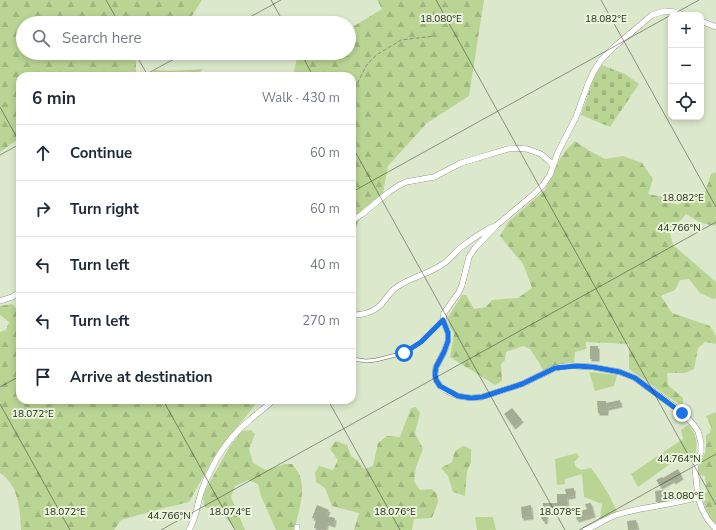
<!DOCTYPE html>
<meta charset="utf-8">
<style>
body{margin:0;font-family:"Nunito Sans",sans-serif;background:#f6f6f7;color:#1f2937}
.controls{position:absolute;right:12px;top:12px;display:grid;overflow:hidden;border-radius:8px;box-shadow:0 2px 6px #0003}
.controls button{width:36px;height:36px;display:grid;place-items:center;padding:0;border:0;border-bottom:1px solid #e0e1e3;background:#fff;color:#1f2937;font:20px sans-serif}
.stop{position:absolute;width:12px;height:12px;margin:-9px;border:3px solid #1a73e8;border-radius:50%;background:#fff}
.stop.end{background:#1a73e8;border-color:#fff;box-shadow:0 1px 4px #0008}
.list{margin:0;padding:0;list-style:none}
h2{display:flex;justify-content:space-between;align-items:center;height:52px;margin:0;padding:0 16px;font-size:17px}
h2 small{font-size:13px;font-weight:400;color:#747a83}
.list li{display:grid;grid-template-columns:26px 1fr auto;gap:12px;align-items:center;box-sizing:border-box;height:56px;padding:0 16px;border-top:1px solid #e0e1e3}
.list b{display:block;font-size:15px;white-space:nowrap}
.list em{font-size:13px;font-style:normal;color:#747a83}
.icon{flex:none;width:22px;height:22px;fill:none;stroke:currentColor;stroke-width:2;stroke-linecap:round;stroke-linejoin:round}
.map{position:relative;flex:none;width:716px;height:530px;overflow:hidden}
.search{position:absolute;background:#fff;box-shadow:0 2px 6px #0003;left:16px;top:16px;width:340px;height:44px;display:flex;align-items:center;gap:10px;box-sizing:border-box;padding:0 14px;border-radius:22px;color:#747a83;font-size:15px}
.panel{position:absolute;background:#fff;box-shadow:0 2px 6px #0003;left:16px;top:72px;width:340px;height:332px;border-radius:12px}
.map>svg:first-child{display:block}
.grass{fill:#b9d493}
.forest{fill:url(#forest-firs)}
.cemetery{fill:url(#cemetery-stones)}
.building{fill:#a2ad93;filter:url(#shadow)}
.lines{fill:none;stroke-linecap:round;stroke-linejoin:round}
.lane-casing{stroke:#646e56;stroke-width:4}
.street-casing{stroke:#646e56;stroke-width:6}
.path{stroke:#8a927e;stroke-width:1;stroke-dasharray:4 2;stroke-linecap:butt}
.lane{stroke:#fff;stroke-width:3}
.street{stroke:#fff;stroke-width:5.5}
.route{stroke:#1a73e8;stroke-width:5}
.ticks{fill:none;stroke:#24281e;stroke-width:1;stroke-opacity:0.45}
.ticks-label{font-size:10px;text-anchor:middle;fill:#24281e;stroke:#e9f5d9;stroke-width:4;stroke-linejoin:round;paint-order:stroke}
</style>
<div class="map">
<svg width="716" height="530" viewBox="0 0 716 530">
<defs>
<pattern id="forest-firs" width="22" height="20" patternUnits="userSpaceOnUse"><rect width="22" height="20" fill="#b9d493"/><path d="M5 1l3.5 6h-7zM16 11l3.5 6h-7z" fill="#9fb67e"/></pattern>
<pattern id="cemetery-stones" width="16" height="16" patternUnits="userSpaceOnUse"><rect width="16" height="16" fill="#b9d493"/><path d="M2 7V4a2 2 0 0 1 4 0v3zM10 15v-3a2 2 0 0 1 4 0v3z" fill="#9fb67e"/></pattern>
<filter id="shadow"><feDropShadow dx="1.5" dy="2.5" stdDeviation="0" flood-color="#0004"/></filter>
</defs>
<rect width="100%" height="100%" fill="#dce8cc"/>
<path class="grass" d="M589,372L617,375L614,386L595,391Z
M689,424C699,440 697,445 694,463L690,455L684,454L638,487L631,474L683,439L681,430Z
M577,453L579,457L574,462L576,467L581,470L591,468C602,483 610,495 617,512L600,520L602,504L584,497L582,474L565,479V484L557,485L555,459Z
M475,517H493L496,530H477Z"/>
<path class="forest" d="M0,0H202L192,16L170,23H23V53H140L136,61V72L132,76H20V138L0,152Z
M377,0H484L469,96L427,123L388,166L382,199L363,210L352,238V76H293L298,53H349V29L382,9Z
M203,69L197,76H148L155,70L170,71Z
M575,141L590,151L605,159L623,156L642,163L653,179L648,194L663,197L677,205L691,198L704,196L711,174L716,172V226L701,223L686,214L680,221L669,229L673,245L716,282V298L713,299L700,293L689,279L680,280L675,290L661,296L672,313L710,326L716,336V344L705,342L698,348L694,369L685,373H667L668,385L683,398V407L629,369V344L586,342V349L575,352L574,364H559L543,370L540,364L530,349L523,346L506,352L505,360L501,364L502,381L495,385L450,357L454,334L449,325L448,317L462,295H466L474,309L486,307L492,300L518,298L532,288L523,264L508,246L500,236L508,222L545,190L560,159L567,149Z
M12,304L20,312V400H259L217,452L189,502L160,509L121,520L114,530H21C20,510 19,485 0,473V332L6,330L9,322L0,315V306Z
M416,407L420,413L415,433L423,449L416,467L414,481L420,490L432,489L437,494L438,502L432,518L414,519L412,530H354L359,513L332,506L325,488L316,482L315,473L319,466L333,470L338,460L330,449L336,441L347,445L351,456L358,461L364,469L373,466L378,443L387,436L400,437L411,408Z
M716,412V525C708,516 704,507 702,495L708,491L706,487L705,476L700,475L698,468L705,453L706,444V435L710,433L711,426L706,416Z
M251,430L255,434L249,449L253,463L266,470L285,464H292C294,467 296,469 298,472C307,488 299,510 295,527V530H276L261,496L258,484L248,480L235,486L231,497L245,530H236L222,513L205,507L203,498L206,489L230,446L242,431Z
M463,446L471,449V463L467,471L465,496L453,492L448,476L441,468L452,462L455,451Z"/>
<path class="cemetery" d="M602,65L625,74L639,84L610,127L581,115L594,77Z"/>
<path class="building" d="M590,346H598V359H590Z
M620,400L621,405L607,408V413H598L597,401H606V403Z
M512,408L522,420L514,427L504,414Z
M678,469L682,477L674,482L673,480L661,487L656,480L662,477L663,478Z
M574,488V496L567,497L568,510H563V508H547L546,522L543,521V517H540L541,510H543V503H557V494H566L565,489Z
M663,490L664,500L656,502L655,491Z
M591,503L594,515L577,520L575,513L587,509L585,504Z
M317,505L329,510L326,516L335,518L334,525L327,523L326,530L314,528L316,519L312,518Z
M531,505L532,517L522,518L521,507Z
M636,520L638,529L628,530L627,521Z"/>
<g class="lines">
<defs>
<path id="lane" d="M352,359L366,361L376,360L404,353L421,342L443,320"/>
<path id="street" d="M684,15L674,12L665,11L652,15L614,47L601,60L594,71L588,84L576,117L558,152L550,175L543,185L534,194L497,225L475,248L469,257L462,285L459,292L444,313L443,320L448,333V341L444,352L436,367L435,374L436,380L440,386L445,390L458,396L471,398L482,397L522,384L555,368L566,366H576L593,367L620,372L635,378L683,413L693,424L698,431L701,443V452L695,467L698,497L702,509L708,520L716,529
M701,21L716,27
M352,221L362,214L389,192L398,186L406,182L434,177L461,163L511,148L527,149L541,154L549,161L553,166
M0,301L12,297L20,292
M352,315C365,315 376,312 384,301C388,296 391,291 397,287C411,277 429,274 443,264C449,260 454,254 459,249C469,241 481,233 492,227
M189,530C196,519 197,505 201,493C203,487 205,481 208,476C218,454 231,435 250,420C257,413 266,408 273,400
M297,530V527
M585,530C596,526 605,519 616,515C643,506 671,506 698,497"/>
</defs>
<use href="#lane" class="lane-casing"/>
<use href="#street" class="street-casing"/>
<path class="path" d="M352,94L366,66L372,59L378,54L401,40L434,36"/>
<use href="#lane" class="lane"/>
<use href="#street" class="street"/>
</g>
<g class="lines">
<path class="route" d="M404,353L421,342L443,320L448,333V341L444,352L436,367L435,374L436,380L440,386L458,396L471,398L482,397L522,384L555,368L576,366L593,367L620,372L635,378L682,413"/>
</g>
<path class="ticks" d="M106,0L119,23M271,0L284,23M436,0L716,505M601,0L716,207M672,15L699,0M239,23L281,0M135,53L148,76M301,53L313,76M143,76L185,53M0,107L20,143M352,146L565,530M0,155L20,144M352,192L671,15M0,387L20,376M163,400L235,530M328,400L400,530M0,404L70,530M161,530L716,222M579,530L716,454"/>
<g class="ticks-label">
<text x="441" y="22">18.080°E</text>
<text x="606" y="22">18.082°E</text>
<text x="683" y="201">18.082°E</text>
<text x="679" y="231">44.766°N</text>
<text x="33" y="417">18.072°E</text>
<text x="679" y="462">44.764°N</text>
<text x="683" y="499">18.080°E</text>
<text x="65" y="515">18.072°E</text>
<text x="230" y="515">18.074°E</text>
<text x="395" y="515">18.076°E</text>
<text x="560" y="515">18.078°E</text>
<text x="169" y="519">44.766°N</text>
</g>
</svg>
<div class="controls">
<button>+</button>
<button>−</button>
<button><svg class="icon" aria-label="locate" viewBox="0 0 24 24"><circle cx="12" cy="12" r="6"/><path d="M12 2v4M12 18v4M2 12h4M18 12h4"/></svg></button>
</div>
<div class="stop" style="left:404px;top:353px"></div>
<div class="stop end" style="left:682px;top:413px"></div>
<div class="search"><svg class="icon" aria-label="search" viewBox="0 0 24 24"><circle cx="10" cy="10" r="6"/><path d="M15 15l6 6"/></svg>Search here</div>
<section class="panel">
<h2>6 min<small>Walk · 430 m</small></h2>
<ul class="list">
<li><svg class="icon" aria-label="ahead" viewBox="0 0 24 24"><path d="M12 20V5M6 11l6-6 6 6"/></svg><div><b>Continue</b></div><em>60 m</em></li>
<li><svg class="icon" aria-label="right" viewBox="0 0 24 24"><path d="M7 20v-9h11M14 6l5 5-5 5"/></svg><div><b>Turn right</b></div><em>60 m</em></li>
<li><svg class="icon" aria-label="left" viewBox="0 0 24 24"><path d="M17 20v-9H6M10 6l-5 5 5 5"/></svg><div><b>Turn left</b></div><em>40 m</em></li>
<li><svg class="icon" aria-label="left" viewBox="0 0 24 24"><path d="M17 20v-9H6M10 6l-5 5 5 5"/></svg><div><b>Turn left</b></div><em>270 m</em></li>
<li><svg class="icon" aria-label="arrive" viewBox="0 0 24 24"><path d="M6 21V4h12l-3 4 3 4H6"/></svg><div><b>Arrive at destination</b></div></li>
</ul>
</section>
</div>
